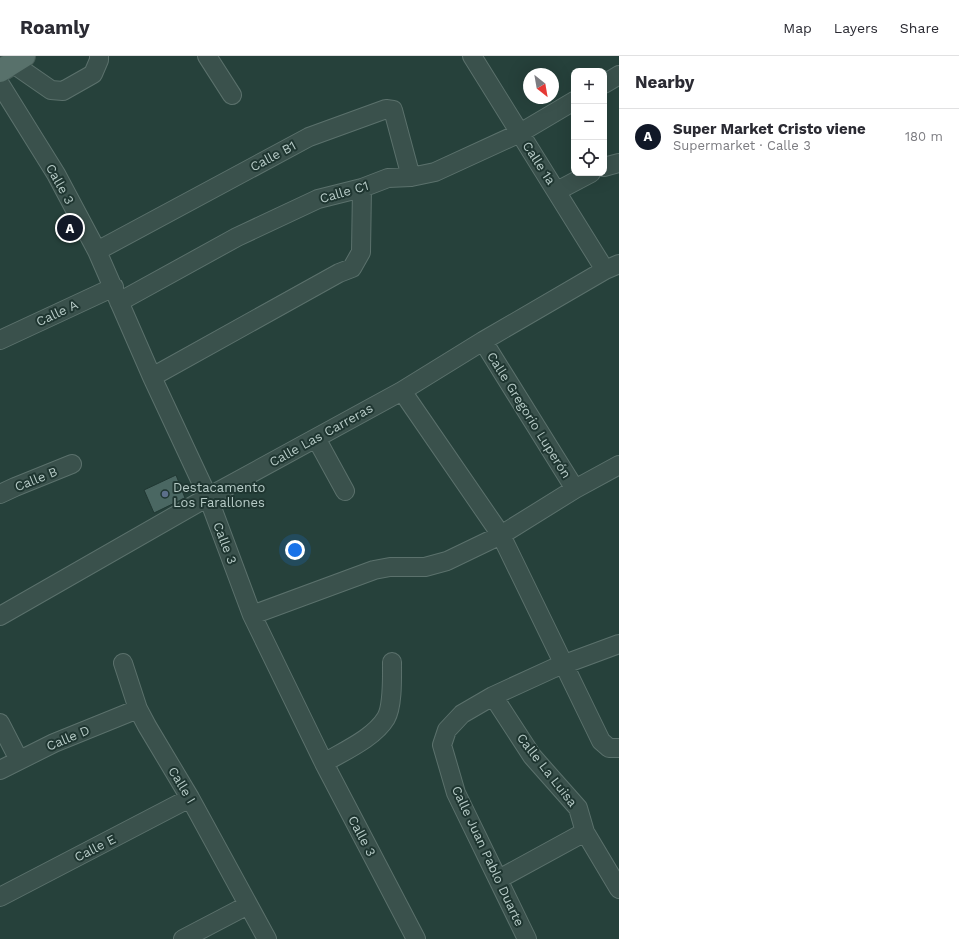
<!DOCTYPE html>
<meta charset="utf-8">
<style>
body{margin:0;font-family:"Work Sans",sans-serif;background:#f2f2f3;color:#2b2b33}
.controls{position:absolute;right:12px;top:12px;display:grid;overflow:hidden;border-radius:8px;box-shadow:0 4px 16px #0002}
.controls button{width:36px;height:36px;display:grid;place-items:center;padding:0;border:0;border-bottom:1px solid #e1e1e2;background:#fff;color:#2b2b33;font:20px sans-serif}
.compass{position:absolute;left:523px;top:12px;width:36px;height:36px;border-radius:50%;background:#fff;box-shadow:0 4px 16px #0002;rotate:149deg}
.you{position:absolute;left:295px;top:494px;width:14px;height:14px;margin:-10px;border:3px solid #fff;border-radius:50%;background:#1a73e8;box-shadow:0 0 0 6px #1a73e833}
.badge{display:grid;place-items:center;width:26px;height:26px;border-radius:50%;background:#111827;color:#fff;font-size:13px;font-weight:700}
.pin{position:absolute;translate:-50% -50%;border:2px solid #fff;box-shadow:0 1px 4px #0006}
.list{margin:0;padding:0;list-style:none}
h2{display:flex;justify-content:space-between;align-items:center;height:52px;margin:0;padding:0 16px;font-size:17px}
h2 small{font-size:13px;font-weight:400;color:#7c7c81}
.list li{display:grid;grid-template-columns:26px 1fr auto;gap:12px;align-items:center;box-sizing:border-box;height:56px;padding:0 16px;border-top:1px solid #e1e1e2}
.list b{display:block;font-size:15px;white-space:nowrap}
.list p{margin:0;font-size:13px;white-space:nowrap;color:#7c7c81}
.list em{font-size:13px;font-style:normal;color:#7c7c81}
.icon{flex:none;width:22px;height:22px;fill:none;stroke:currentColor;stroke-width:2;stroke-linecap:round;stroke-linejoin:round}
.map{position:relative;flex:none;width:619px;height:883px;overflow:hidden}
header{display:flex;align-items:center;gap:24px;box-sizing:border-box;height:56px;padding:0 20px;background:#fff;border-bottom:1px solid #e1e1e2}
header strong{font-size:19px}
nav{display:flex;gap:22px;margin-inline-start:auto;font-size:14px}
main{display:flex}
aside{flex:1;background:#fff}
.map>svg:first-child{display:block}
.building{fill:#4a6762;stroke:#213833}
.lines{fill:none;stroke-linecap:round;stroke-linejoin:round}
.minor-casing{stroke:#5b716c;stroke-width:20}
.major-casing{stroke:#475d58;stroke-width:24}
.minor{stroke:#3a514c;stroke-width:18}
.major{stroke:#58716b;stroke-width:22}
.service-dot{fill:#5c6f8a;stroke:#1f3631;stroke-width:1.5}
.labels{text-anchor:middle;dominant-baseline:central;stroke-width:4;stroke-linejoin:round;paint-order:stroke}
.street-label{font-size:13px;fill:#b7cbc7;stroke:#1f3631}
.poi-label{font-size:13px;fill:#b7cbc7;stroke:#1f3631;text-anchor:start}
</style>
<header>
<strong>Roamly</strong>
<nav><a>Map</a><a>Layers</a><a>Share</a></nav>
</header>
<main>
<div class="map">
<svg width="619" height="883" viewBox="0 0 619 883">
<rect width="100%" height="100%" fill="#26413b"/>
<path class="building" d="M176,419L185,442L154,457L144,434Z"/>
<g class="lines">
<defs>
<path id="minor" d="M207,0L232,39
M472,0L605,214
M12,7L51,34L63,35L93,18L99,4V0
M0,28L56,118L97,195L152,321L208,441L252,559L324,707L416,883
M604,28L619,19
M604,111L619,107
M557,135L591,117
M97,195L309,81L386,53L393,54L411,121
M119,246L237,181L318,143L362,132L388,122L411,121L435,116L520,77L574,45
M0,284L114,231
M483,285L575,433
M152,321L339,217L352,212L361,196L362,132
M402,335L501,479L601,685L609,692H619
M316,382L345,435
M0,438L15,431L72,408
M252,559L374,514L390,511H425L447,505L501,479L575,433L619,409
M0,560L208,441L402,335L483,285L605,214L619,208
M123,607L138,653L147,670L190,742L267,883
M493,640L532,700L578,752L585,776L619,833
M0,667L19,704
M324,707C344,695 374,682 386,662C393,650 392,621 392,606
M0,714L54,687L138,653
M499,823L585,776
M0,841L190,742
M183,883L248,849
M527,883L456,737L442,689L447,674L462,658L493,640L554,612L619,588"/>
<path id="major" d="M0,15L24,0"/>
</defs>
<use href="#minor" class="minor-casing"/>
<use href="#major" class="major-casing"/>
<use href="#minor" class="minor"/>
<use href="#major" class="major"/>
</g>
<circle class="service-dot" cx="165" cy="438" r="4"/>
<g class="labels">
<g class="street-label">
<text transform="translate(273 100) rotate(-28)">Calle B1</text>
<text transform="translate(539 107) rotate(57)">Calle 1a</text>
<text transform="translate(60 128) rotate(61)">Calle 3</text>
<text transform="translate(344 136) rotate(-16)">Calle C1</text>
<text transform="translate(57 257) rotate(-25)">Calle A</text>
<text transform="translate(529 359) rotate(58)">Calle Gregorio Luperón</text>
<text transform="translate(321 379) rotate(-29)">Calle Las Carreras</text>
<text transform="translate(36 423) rotate(-22)">Calle B</text>
<text transform="translate(225 487) rotate(69)">Calle 3</text>
<text transform="translate(68 682) rotate(-23)">Calle D</text>
<text transform="translate(547 714) rotate(52)">Calle La Luisa</text>
<text transform="translate(182 729) rotate(59)">Calle I</text>
<text transform="translate(362 780) rotate(62)">Calle 3</text>
<text transform="translate(95 792) rotate(-27)">Calle E</text>
<text transform="translate(488 800) rotate(65)">Calle Juan Pablo Duarte</text>
</g>
<g class="poi-label">
<text x="173" y="431">Destacamento<tspan x="173" dy="15">Los Farallones</tspan></text>
</g>
</g>
</svg>
<div class="controls">
<button>+</button>
<button>−</button>
<button><svg class="icon" aria-label="locate" viewBox="0 0 24 24"><circle cx="12" cy="12" r="6"/><path d="M12 2v4M12 18v4M2 12h4M18 12h4"/></svg></button>
</div>
<svg class="compass" viewBox="-18 -18 36 36"><path d="M0-13l5 13h-10z" fill="#e53935"/><path d="M0 13l5-13h-10z" fill="#7c7c81"/></svg>
<div class="you"></div>
<div class="pin badge" style="left:70px;top:172px">A</div>
</div>
<aside>
<h2>Nearby<small></small></h2>
<ul class="list">
<li><span class="badge">A</span><div><b>Super Market Cristo viene</b><p>Supermarket · Calle 3</p></div><em>180 m</em></li>
</ul>
</aside>
</main>
